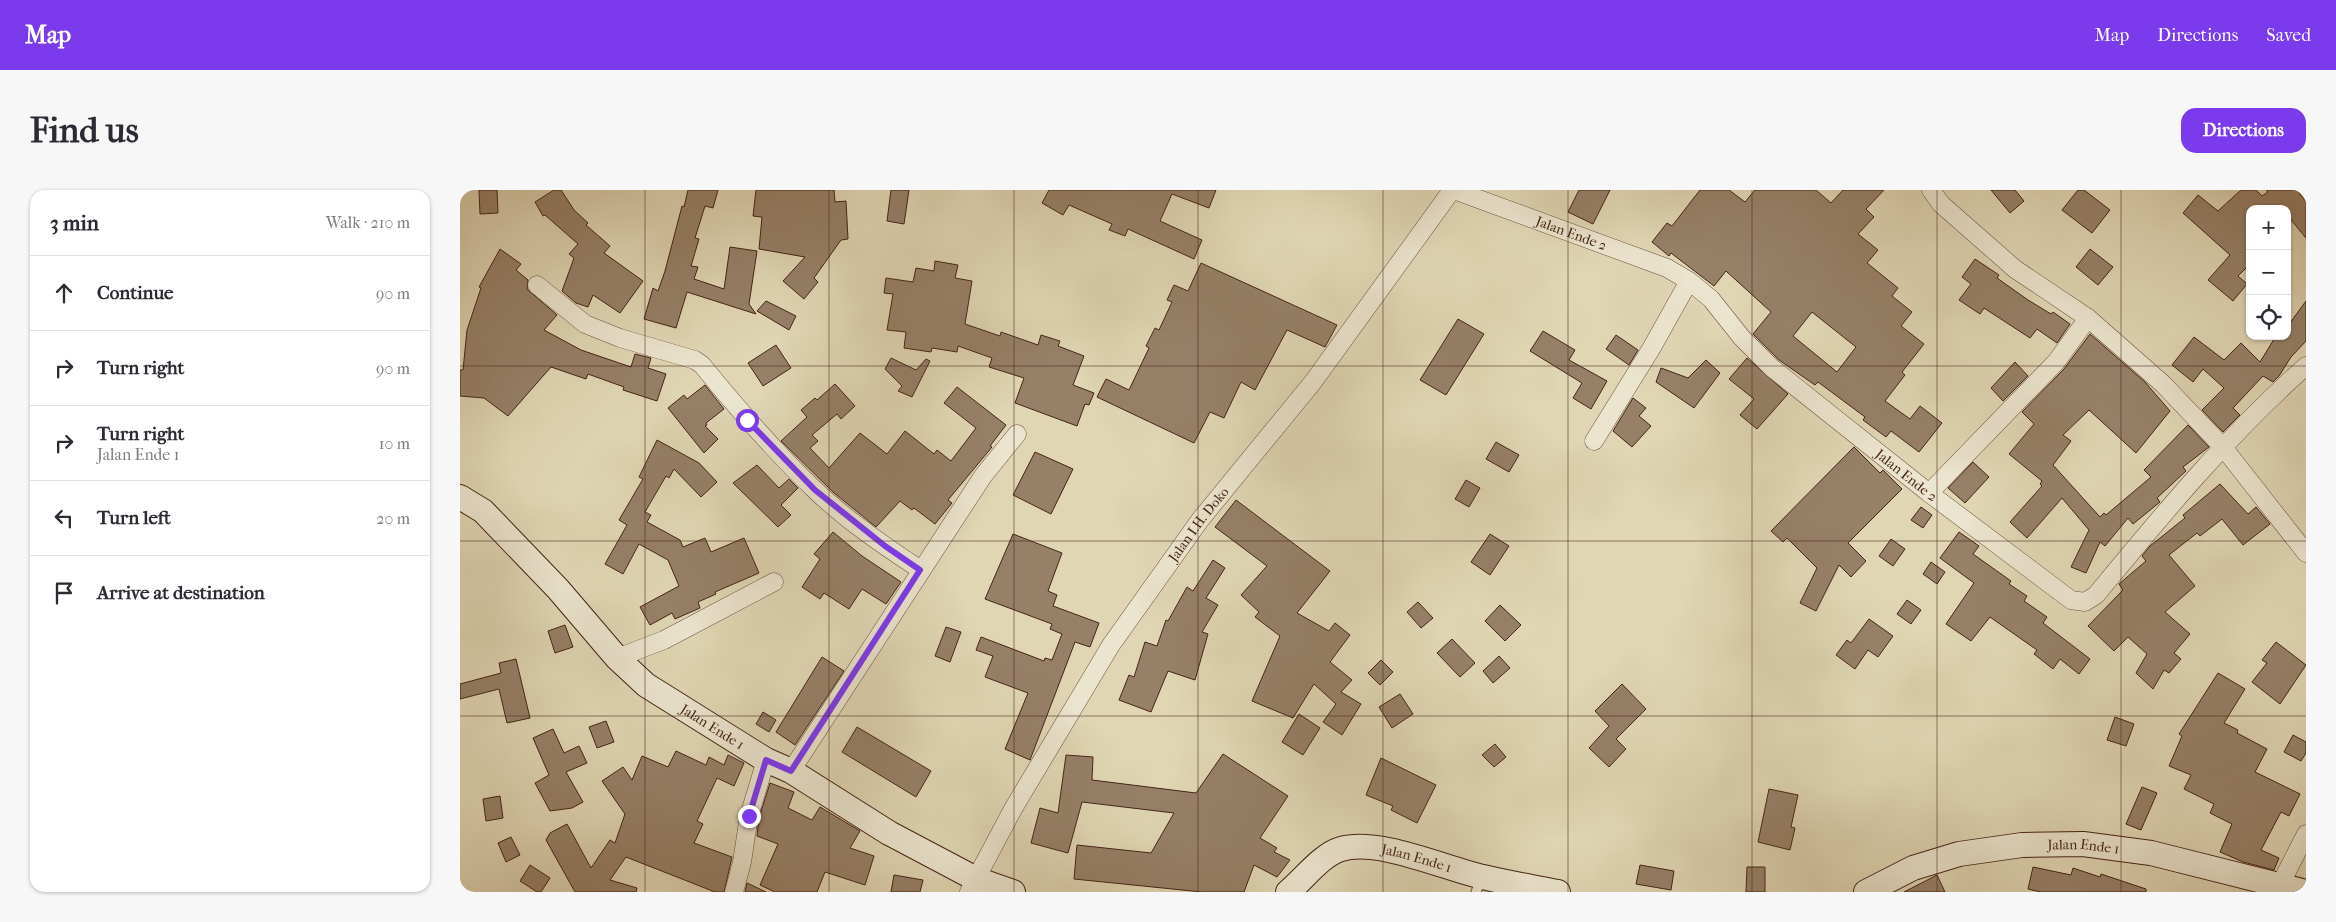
<!DOCTYPE html>
<meta charset="utf-8">
<style>
body{margin:0;font-family:"IM FELL French Canon",serif;background:#f7f7f7;color:#2b2b33}
.controls{position:absolute;right:15px;top:15px;display:grid;overflow:hidden;border-radius:10px;box-shadow:0 1px 4px #0004}
.controls button{width:45px;height:45px;display:grid;place-items:center;padding:0;border:0;border-bottom:1px solid #e1e1e2;background:#fff;color:#2b2b33;font:25px sans-serif}
.stop{position:absolute;width:15px;height:15px;margin:-11px;border:4px solid #7c3aed;border-radius:50%;background:#fff}
.stop.end{background:#7c3aed;border-color:#fff;box-shadow:0 1px 5px #0008}
.list{margin:0;padding:0;list-style:none}
h2{display:flex;justify-content:space-between;align-items:center;height:65px;margin:0;padding:0 20px;font-size:21px}
h2 small{font-size:16px;font-weight:400;color:#7c7c81}
.list li{display:grid;grid-template-columns:32px 1fr auto;gap:15px;align-items:center;box-sizing:border-box;height:75px;padding:0 20px;border-top:1px solid #e1e1e2}
.list b{display:block;font-size:19px;white-space:nowrap}
.list p{margin:0;font-size:16px;white-space:nowrap;color:#7c7c81}
.list em{font-size:16px;font-style:normal;color:#7c7c81}
.icon{flex:none;width:28px;height:28px;fill:none;stroke:currentColor;stroke-width:2;stroke-linecap:round;stroke-linejoin:round}
.map{position:relative;flex:none;width:1846px;height:702px;overflow:hidden;border-radius:15px}
header{display:flex;align-items:center;gap:30px;box-sizing:border-box;height:70px;padding:0 25px;background:#7c3aed;color:#fff}
header strong{font-size:24px}
nav{display:flex;gap:28px;margin-inline-start:auto;font-size:18px}
.intro{display:flex;align-items:center;justify-content:space-between;box-sizing:border-box;height:120px;padding:0 30px}
h1{margin:0;font-size:35px}
.button{padding:12px 22px;border-radius:15px;background:#7c3aed;color:#fff;font-size:18px;font-weight:700}
main{display:flex;gap:30px;padding:0 30px}
aside{flex:1;background:#fff;border-radius:15px;box-shadow:0 1px 4px #0004}
.map>svg:first-child{display:block}
.building{fill:#968068;stroke:#452315;fill-rule:evenodd}
.lines{fill:none;stroke-linecap:round;stroke-linejoin:round}
.lane-casing{stroke:#6c503d;stroke-width:11}
.street-casing{stroke:#6c503d;stroke-width:19}
.secondary-casing{stroke:#452315;stroke-width:26}
.lane{stroke:#ebe4ce;stroke-width:9}
.street{stroke:#ebe4ce;stroke-width:18}
.secondary{stroke:#ebe4ce;stroke-width:24}
.route{stroke:#7c3aed;stroke-width:6}
.grid{fill:none;stroke:#452315;stroke-width:1;stroke-opacity:0.55}
.labels{text-anchor:middle;dominant-baseline:central;stroke-width:4;stroke-linejoin:round;paint-order:stroke}
.street-label{font-size:14px;fill:#452315;stroke:#ebe4ce}
</style>
<header>
<strong>Map</strong>
<nav><a>Map</a><a>Directions</a><a>Saved</a></nav>
</header>
<div class="intro"><h1>Find us</h1><a class="button">Directions</a></div>
<main>
<aside>
<h2>3 min<small>Walk · 210 m</small></h2>
<ul class="list">
<li><svg class="icon" aria-label="ahead" viewBox="0 0 24 24"><path d="M12 20V5M6 11l6-6 6 6"/></svg><div><b>Continue</b></div><em>90 m</em></li>
<li><svg class="icon" aria-label="right" viewBox="0 0 24 24"><path d="M7 20v-9h11M14 6l5 5-5 5"/></svg><div><b>Turn right</b></div><em>90 m</em></li>
<li><svg class="icon" aria-label="right" viewBox="0 0 24 24"><path d="M7 20v-9h11M14 6l5 5-5 5"/></svg><div><b>Turn right</b><p>Jalan Ende 1</p></div><em>10 m</em></li>
<li><svg class="icon" aria-label="left" viewBox="0 0 24 24"><path d="M17 20v-9H6M10 6l-5 5 5 5"/></svg><div><b>Turn left</b></div><em>20 m</em></li>
<li><svg class="icon" aria-label="arrive" viewBox="0 0 24 24"><path d="M6 21V4h12l-3 4 3 4H6"/></svg><div><b>Arrive at destination</b></div></li>
</ul>
</aside>
<div class="map">
<svg width="1846" height="702" viewBox="0 0 1846 702">
<rect width="100%" height="100%" fill="#e0d6b4"/>
<filter id="stains"><feTurbulence type="fractalNoise" baseFrequency=".004" numOctaves="4"/><feColorMatrix values="0 0 0 0 .2 0 0 0 0 .09 0 0 0 0 .02 0 0 0 .5 -.17"/></filter>
<radialGradient id="worn" r=".72"><stop offset=".6" stop-color="#630" stop-opacity="0"/><stop offset="1" stop-color="#630" stop-opacity=".3"/></radialGradient>
<path class="building" d="M19,0H37L38,23L20,24Z
M94,0H101L114,20L128,33L126,35L150,56L144,63L183,91L160,123L133,105L128,117L116,113L102,101L114,68L109,64L118,54L85,25L83,26L75,12Z
M228,0H258L253,18L245,16L235,48L239,49L231,76L238,77L234,89L264,99L270,57L297,61L289,114L296,124L227,102L216,138L184,129L193,98L198,101L205,81L222,16L224,17Z
M296,0H374L375,12L386,11L388,49L381,50L354,88L358,92L344,109L323,91L345,67L299,59L302,27L293,26Z
M431,0H449L444,34L427,31Z
M589,0H756L749,18L712,4L700,31L742,50L734,69L668,39L665,46L649,40L652,34L609,15L603,25L582,13Z
M1119,0H1150L1133,34L1108,22Z
M1240,0H1269L1285,12L1295,0H1356L1371,13L1383,0H1424L1406,19L1414,27L1398,44L1418,60L1407,73L1438,98L1432,106L1452,122L1441,136L1464,154L1442,182L1445,185L1425,211L1450,229L1460,216L1482,233L1459,262L1431,241L1426,247L1403,230L1405,227L1358,192L1355,195L1319,170L1293,144L1311,122L1266,81L1254,96L1211,63L1209,66L1192,52L1207,33L1212,36ZM1352,122L1396,157L1377,182L1333,146Z
M1531,0H1555L1564,11L1550,23Z
M1618,0H1624L1650,20L1632,43L1602,20Z
M1781,0H1796L1802,6L1808,2L1806,0H1837L1846,12V48L1827,25V19H1822L1818,15L1814,19H1790V74L1778,86L1787,94L1773,111L1748,90L1770,65L1723,23L1738,5L1758,21Z
M40,59L61,74L56,80L68,90L67,99L97,125L84,140L121,160L171,177L175,164L191,168L188,178L206,184L197,211L163,200L164,197L128,184L126,189L91,177L48,226L24,208L0,206V180H3L7,140L21,98L19,97Z
M1630,59L1653,77L1638,95L1616,77Z
M1515,69L1539,85L1537,88L1568,110L1591,124L1593,122L1610,134L1597,153L1577,139L1570,148L1524,118L1520,124L1499,110L1511,94L1502,87Z
M475,71L498,75L495,88L512,91L505,134L540,146L541,142L578,155L581,145L600,151L598,156L624,166L613,195L634,203L629,215L625,214L617,236L555,213L564,188L529,177L532,168L498,156L497,162L472,158L471,162L444,158L446,142L427,140L433,104L424,103L426,88L453,92L456,78L474,81Z
M741,73L877,135L865,157L827,140L795,200L781,192L764,228L750,222L734,253L637,207L646,189L669,200L689,158L686,156L695,138L699,140L712,112L707,110L714,95L728,101Z
M306,111L336,126L329,140L297,121Z
M1846,111V151L1831,167L1819,186L1813,192L1803,186L1773,218L1780,225L1763,242L1742,220L1764,198L1743,179L1733,192L1712,175L1734,147L1764,170L1781,153L1800,172L1816,146H1827V137Z
M998,129L1024,144L986,205L960,190Z
M1083,141L1115,160L1109,170L1147,191L1131,219L1113,208L1122,193L1070,161Z
M1630,144L1685,192L1710,221L1676,263L1629,220L1603,245L1611,251L1593,275L1640,327L1644,323L1646,325L1691,287L1684,280L1728,235L1749,257L1723,277L1726,281L1697,308L1700,312L1673,334L1668,328L1645,356L1640,352L1626,383L1611,377L1629,340L1602,308L1567,348L1550,332L1582,296L1580,294L1582,291L1549,264L1574,234L1562,222L1604,179Z
M1156,145L1178,160L1169,175L1146,159Z
M316,155L331,178L303,196L288,173Z
M431,168L456,180L466,169L470,171L452,207L438,201L442,196L425,179Z
M1287,168L1328,204L1297,239L1280,225L1294,209L1269,189Z
M1246,170L1260,183L1234,218L1196,192L1201,178L1228,188Z
M1555,172L1568,186L1543,211L1531,198Z
M375,194L395,216L381,229L377,224L352,245L358,251L350,258L369,278L400,243L427,264L445,241L474,264L477,260L491,271L516,238L484,213L497,197L546,235L530,256L532,257L488,310L492,313L475,334L454,318L452,320L440,311L416,337L373,302L321,251L347,227L341,220L355,208L357,210Z
M245,195L264,219L246,233L247,235L245,236L258,249L244,263L208,218L224,205L227,209Z
M1173,208L1186,218L1179,226L1191,236L1172,257L1153,241Z
M197,250L239,273L257,292L241,307L214,279L209,288L206,286L185,322L191,325L187,332L220,350L223,357L245,348L251,362L284,348L299,383L255,402L256,404L238,412L240,418L215,429L212,423L190,435L180,417L219,396L208,370L179,354L163,384L145,374L167,335L159,330L183,289L179,287Z
M1036,252L1059,265L1049,282L1026,269Z
M1394,257L1420,283L1423,280L1442,299L1388,353L1406,371L1391,387L1379,375L1356,421L1340,413L1357,378L1327,348L1323,352L1311,341Z
M575,262L613,279L591,324L553,305Z
M1513,272L1529,287L1505,313L1488,298Z
M297,275L319,298L329,289L338,298L321,315L331,325L318,337L273,293Z
M1006,290L1020,298L1009,317L995,309Z
M1760,294L1788,324L1796,317L1810,334L1783,355L1762,329L1740,346L1737,343L1709,365L1735,396L1705,422L1730,444L1714,463L1721,469L1709,483L1704,480L1693,499L1676,483L1687,464L1668,447L1654,461L1628,436L1663,400L1659,394L1686,371L1682,366L1690,356L1725,328L1723,325Z
M776,310L870,381L837,423L869,441L875,433L890,445L870,472L892,490L881,502L901,514L882,545L863,532L876,514L854,494L833,528L792,511L820,446L795,427L799,422L781,405L807,376L755,337Z
M1461,317L1472,325L1463,338L1451,330Z
M373,342L402,366L441,392L426,414L402,399L389,419L364,403L360,409L342,397L360,369L354,364Z
M1499,342L1519,356L1513,364L1551,391L1549,394L1567,406L1564,411L1587,427L1583,433L1630,469L1619,484L1600,469L1593,479L1574,464L1577,460L1530,427L1511,451L1486,434L1514,393L1480,368Z
M553,344L602,363L588,401L597,405L593,416L639,433L630,457L615,452L570,570L545,559L568,503L525,487L533,466L516,460L521,447L584,471L585,468L592,470L602,444L590,439L592,434L525,409Z
M1030,344L1049,356L1030,385L1011,372Z
M1431,349L1445,359L1433,376L1419,366Z
M753,370L765,378L746,408L758,415L742,442L748,444L735,490L708,481L691,522L659,510L669,485L674,487L685,452L697,456L706,430L708,431L727,397L733,401Z
M1471,372L1485,382L1477,394L1463,384Z
M1447,410L1461,420L1451,434L1437,424Z
M958,412L973,428L961,438L947,422Z
M1040,415L1061,435L1045,451L1025,431Z
M1409,429L1433,446L1418,467L1408,460L1395,479L1376,465L1387,450L1391,453Z
M105,435L113,457L95,463L88,441Z
M486,437L501,442L490,472L475,466Z
M992,449L1015,473L1000,487L977,463Z
M1816,452L1846,475L1820,514L1792,492L1807,473L1802,470Z
M1039,466L1050,478L1033,493L1023,481Z
M362,467L384,481L335,555L316,542Z
M56,469L70,528L47,533L39,499L0,509V494L41,483L39,473Z
M921,470L933,482L920,495L908,483Z
M1758,483L1785,499L1764,533L1778,540L1777,543L1807,559L1795,582L1840,604L1829,626L1821,622L1801,660L1819,668L1814,680L1783,672L1760,662L1772,634L1750,623L1754,614L1724,599L1731,585L1709,576L1722,546L1719,544Z
M1162,494L1186,519L1156,549L1166,559L1149,577L1129,558L1149,536L1135,521Z
M940,504L953,524L932,538L919,517Z
M303,522L316,530L309,542L296,534Z
M839,524L860,538L843,565L822,552Z
M1655,527L1674,534L1666,556L1647,550Z
M146,531L154,552L137,558L129,537Z
M397,537L471,581L456,607L382,562Z
M93,539L104,563L119,556L127,573L106,582L123,612L112,618L90,621L75,593L89,585L73,548Z
M1833,545L1846,552V563L1841,571L1824,562Z
M1035,554L1046,567L1034,577L1022,565Z
M216,561L246,575L249,567L264,575L268,565L284,573L274,596L257,588L237,631L243,634L234,653L272,667L264,702H255L166,667L150,690L177,698L176,702H115L86,650L90,643L107,634L131,678L150,650L155,653L165,624L142,591L163,577L172,590L182,566L208,577Z
M763,564L828,606L800,648L817,658L814,662L830,670L817,687L794,675L784,702H742L614,689L617,655L691,663L714,623L622,612L608,663L571,653L580,618L598,623L606,565L633,567L632,590L736,603Z
M921,568L976,595L957,633L931,620L933,616L906,605Z
M310,593L334,602L328,618L352,630L360,617L400,641L390,658L414,666L405,695L365,682L357,702H315L300,695L318,654L297,646L299,628Z
M1682,597L1697,603L1681,640L1666,634Z
M1309,599L1338,605L1331,637L1335,638L1330,660L1298,652Z
M40,606L43,628L26,631L23,609Z
M51,647L60,665L46,672L38,653Z
M70,675L90,688L81,702H77L60,691Z
M1180,675L1214,681L1211,700L1176,694Z
M1287,677H1305V702H1286Z
M1573,677L1611,685L1613,678L1640,687L1641,684L1686,699V702H1581L1568,699Z
M434,685L463,690L460,702H431Z
M1477,685L1485,702H1444Z
M287,693L306,702H285Z"/>
<g class="lines">
<defs>
<path id="lane" d="M1016,702L1022,687"/>
<g id="street">
<path id="s1" d="M994,0L1207,78L1229,91L1251,109L1282,148L1312,178L1469,303L1611,410L1625,412L1636,405C1702,325 1768,245 1846,176"/>
<path d="M1471,0L1481,14L1555,79L1628,128L1703,194L1763,257L1846,363"/>
<path d="M77,95L125,134L160,148L235,170L242,175C277,218 314,261 354,299C386,330 424,356 461,380"/>
<path d="M1134,251L1191,159L1229,91"/>
<path d="M1469,303L1596,172L1628,128"/>
<path d="M157,468L204,450L314,392"/>
<path d="M331,581L523,286L557,244"/>
<path d="M1820,695L1846,644"/>
<path d="M274,702L282,672L289,626L306,570"/>
<path id="s2" d="M509,702L553,619L651,455L740,330L853,192L992,0"/>
</g>
<g id="secondary">
<path id="s3" d="M0,307L23,321L98,399L157,468L186,495L306,570L331,581L429,643L516,689L553,702"/>
<path id="s4" d="M828,702C844,689 861,665 881,659C918,648 984,678 1023,687C1047,693 1073,697 1098,702"/>
<path id="s5" d="M1406,702L1453,678L1499,664L1562,655L1623,654L1691,663L1846,702"/>
</g>
</defs>
<use href="#lane" class="lane-casing"/>
<use href="#street" class="street-casing"/>
<use href="#secondary" class="secondary-casing"/>
<use href="#lane" class="lane"/>
<use href="#street" class="street"/>
<use href="#secondary" class="secondary"/>
</g>
<g class="lines">
<path class="route" d="M287,230L355,300L425,356L460,380L331,581L306,570L289,626"/>
</g>
<path class="grid" d="M185,0V702M369,0V702M554,0V702M738,0V702M923,0V702M1108,0V702M1292,0V702M1477,0V702M1661,0V702M0,176H1846M0,351H1846M0,526H1846"/>
<g class="labels">
<g class="street-label">
<text stroke="none"><textPath href="#s1" startOffset="125">Jalan Ende 2</textPath></text>
<text stroke="none"><textPath href="#s1" startOffset="545">Jalan Ende 2</textPath></text>
<text stroke="none"><textPath href="#s2" startOffset="434">Jalan I.H. Doko</textPath></text>
<text stroke="none"><textPath href="#s3" startOffset="344">Jalan Ende 1</textPath></text>
<text stroke="none"><textPath href="#s5" startOffset="226">Jalan Ende 1</textPath></text>
<text stroke="none"><textPath href="#s4" startOffset="146">Jalan Ende 1</textPath></text>
</g>
</g>
<rect width="100%" height="100%" filter="url(#stains)"/>
<rect width="100%" height="100%" fill="url(#worn)"/>
</svg>
<div class="controls">
<button>+</button>
<button>−</button>
<button><svg class="icon" aria-label="locate" viewBox="0 0 24 24"><circle cx="12" cy="12" r="6"/><path d="M12 2v4M12 18v4M2 12h4M18 12h4"/></svg></button>
</div>
<div class="stop" style="left:287px;top:230px"></div>
<div class="stop end" style="left:289px;top:626px"></div>
</div>
</main>
